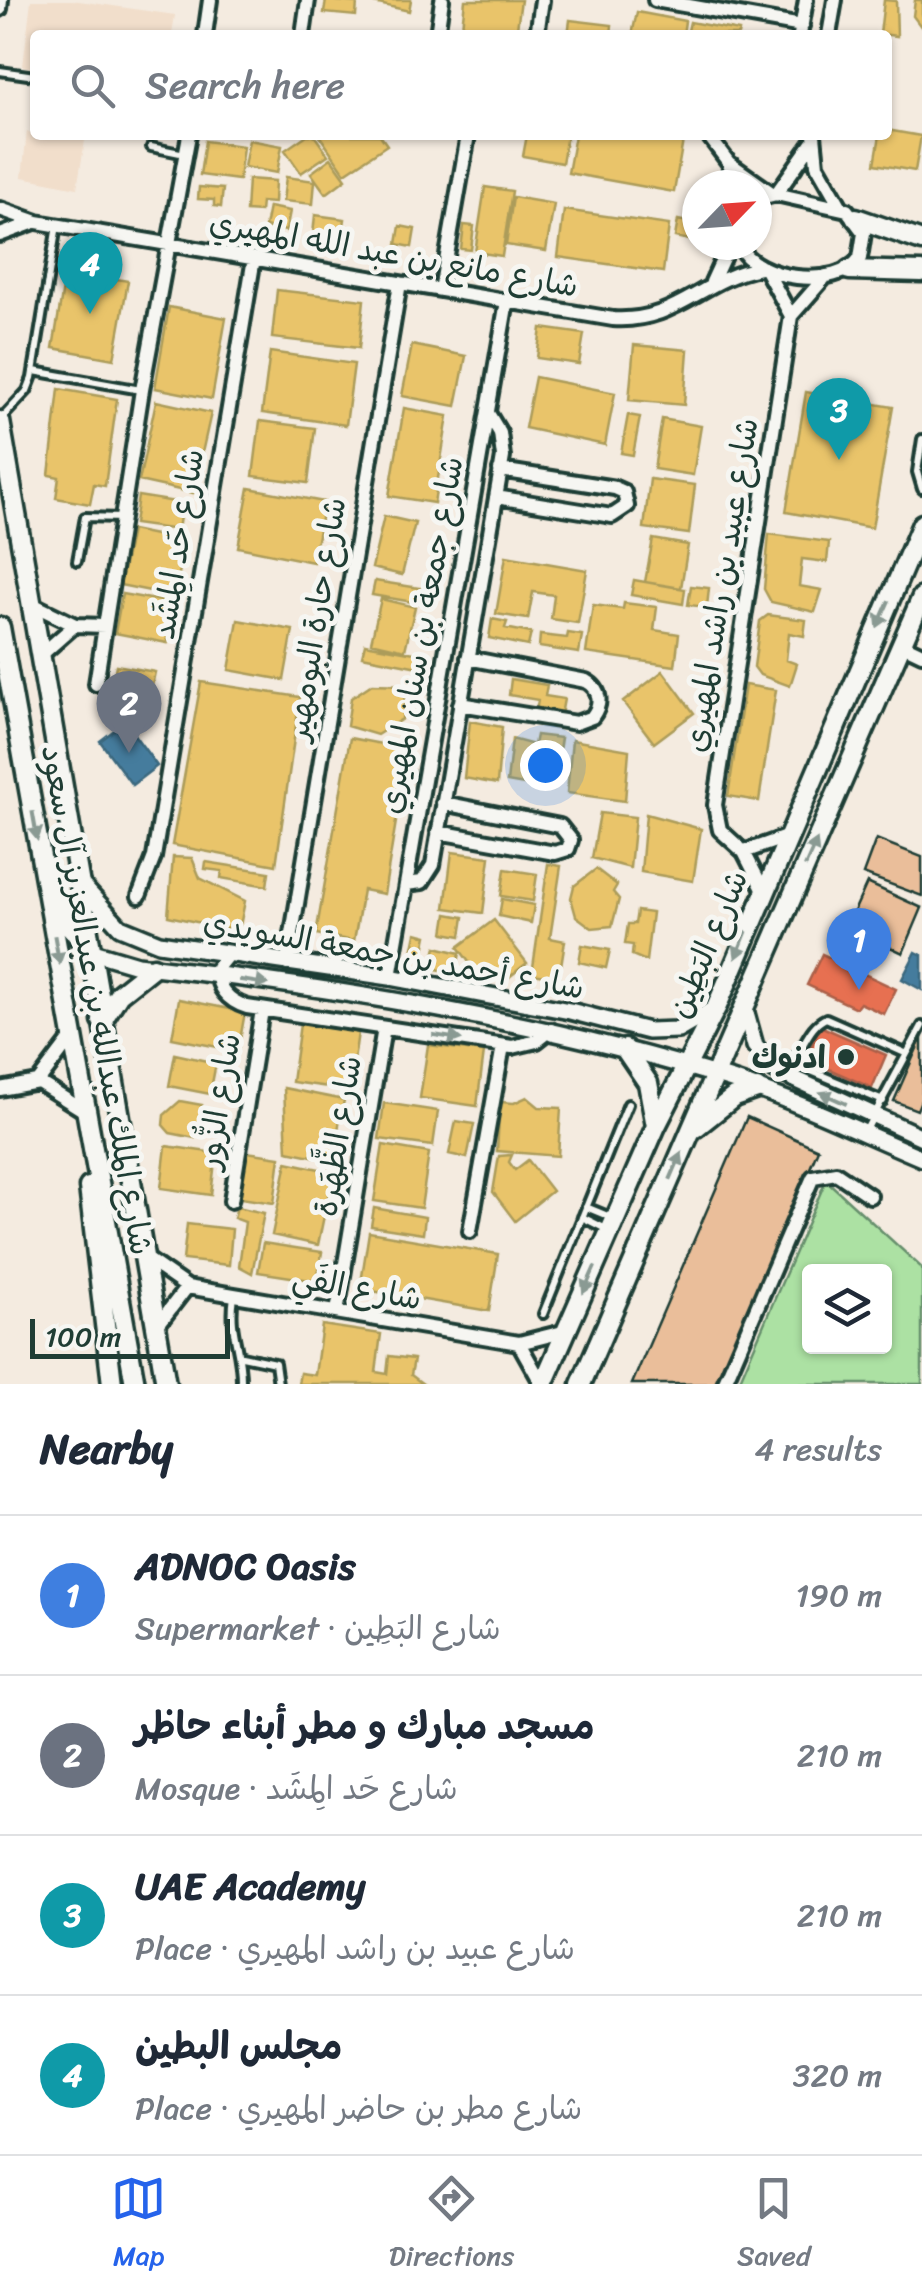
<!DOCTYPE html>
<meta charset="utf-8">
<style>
body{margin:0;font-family:Sriracha,"Playpen Sans Arabic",sans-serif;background:#f6f6f7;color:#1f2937}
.controls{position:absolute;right:30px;bottom:30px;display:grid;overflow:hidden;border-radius:10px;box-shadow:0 2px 8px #0004}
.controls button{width:90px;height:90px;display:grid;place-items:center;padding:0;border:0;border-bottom:2px solid #e0e1e3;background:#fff;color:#1f2937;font:50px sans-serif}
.compass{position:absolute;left:682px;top:170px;width:90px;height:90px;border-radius:50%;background:#fff;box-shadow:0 2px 8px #0004;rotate:65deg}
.scale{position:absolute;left:30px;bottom:25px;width:200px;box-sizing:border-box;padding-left:10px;border:5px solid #1f3d34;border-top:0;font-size:28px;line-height:35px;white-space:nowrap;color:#1f3d34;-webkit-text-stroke:8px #f6f6f2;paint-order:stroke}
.you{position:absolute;left:545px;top:765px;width:35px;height:35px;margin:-25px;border:8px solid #fff;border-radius:50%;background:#1a73e8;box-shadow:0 0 0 15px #1a73e833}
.badge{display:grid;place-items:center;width:65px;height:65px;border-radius:50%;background:#2563eb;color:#fff;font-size:32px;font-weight:700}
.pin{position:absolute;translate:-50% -82px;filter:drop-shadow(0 2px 5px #0008)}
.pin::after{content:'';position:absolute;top:52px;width:35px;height:30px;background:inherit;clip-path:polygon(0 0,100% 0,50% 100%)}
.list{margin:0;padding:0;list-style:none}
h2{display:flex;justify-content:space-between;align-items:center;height:130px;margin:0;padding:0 40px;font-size:42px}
h2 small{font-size:32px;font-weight:400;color:#747a83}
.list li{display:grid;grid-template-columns:65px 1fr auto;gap:30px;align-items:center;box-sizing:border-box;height:160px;padding:0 40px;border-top:2px solid #e0e1e3}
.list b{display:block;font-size:38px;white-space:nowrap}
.list p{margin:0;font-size:32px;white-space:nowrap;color:#747a83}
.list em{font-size:32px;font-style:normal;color:#747a83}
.icon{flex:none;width:55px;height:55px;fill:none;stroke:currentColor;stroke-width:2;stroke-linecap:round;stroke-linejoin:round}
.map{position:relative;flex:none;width:922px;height:1384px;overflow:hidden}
.search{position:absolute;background:#fff;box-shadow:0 2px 8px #0004;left:30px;right:30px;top:30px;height:110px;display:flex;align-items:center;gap:25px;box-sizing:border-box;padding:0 35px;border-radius:10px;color:#747a83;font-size:38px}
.sheet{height:770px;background:#fff}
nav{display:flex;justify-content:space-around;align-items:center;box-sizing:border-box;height:140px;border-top:2px solid #e0e1e3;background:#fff;font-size:28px;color:#747a83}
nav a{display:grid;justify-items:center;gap:5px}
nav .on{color:#2563eb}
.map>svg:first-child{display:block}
.built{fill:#f1decb}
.green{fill:#ace1a3;stroke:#668f6c;stroke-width:2.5;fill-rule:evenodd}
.homes{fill:#e9c46a;stroke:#ac9c5a;stroke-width:2.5}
.shops{fill:#e76f51;stroke:#ab6048;stroke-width:2.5}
.public{fill:#457b9d;stroke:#3a687e;stroke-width:2.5}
.building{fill:#eabe9a;stroke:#1f3d34;stroke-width:2.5}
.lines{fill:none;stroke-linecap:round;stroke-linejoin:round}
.service-casing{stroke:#1f3d34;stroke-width:14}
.minor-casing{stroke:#1f3d34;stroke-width:20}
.tertiary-casing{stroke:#1f3d34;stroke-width:22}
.secondary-casing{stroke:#1f3d34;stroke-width:25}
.service{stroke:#f6f6f2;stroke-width:6}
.minor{stroke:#f6f6f2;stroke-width:12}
.tertiary{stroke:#f6f6f2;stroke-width:15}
.secondary{stroke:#f6f6f2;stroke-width:18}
.oneway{fill:#8a9a93}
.poi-dot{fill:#1f3d34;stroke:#f6f6f2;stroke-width:4}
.labels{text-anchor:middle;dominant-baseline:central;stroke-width:10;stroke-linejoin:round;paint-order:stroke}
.street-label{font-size:32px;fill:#1f3d34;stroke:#f6f6f2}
.poi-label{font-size:32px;font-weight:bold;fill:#1f3d34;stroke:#f6f6f2;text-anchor:end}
</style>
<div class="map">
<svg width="922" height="1384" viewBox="0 0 922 1384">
<rect width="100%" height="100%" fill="#f4ebe0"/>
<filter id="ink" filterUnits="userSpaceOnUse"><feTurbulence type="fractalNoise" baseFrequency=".01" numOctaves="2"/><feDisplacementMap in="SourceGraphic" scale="20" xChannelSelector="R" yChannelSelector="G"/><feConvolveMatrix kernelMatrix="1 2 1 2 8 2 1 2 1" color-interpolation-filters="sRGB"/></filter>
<g filter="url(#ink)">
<path class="built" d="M31,0H72L175,15L172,35H35V69L23,66Z
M27,131L35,135H86L77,188L22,177Z"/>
<path class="green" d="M826,1180L922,1268V1384H738ZM810,1272H884V1346H810Z"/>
<path class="homes" d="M326,0L357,3L356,16L324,13Z
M361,0H411L409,11Z
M465,0H521L516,35L462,27Z
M884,0L896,1L897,36L880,34Z
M915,0H922V28L913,16Z
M637,12L685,21L683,35H632Z
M570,20L612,25L611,35H568Z
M690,22L739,31L738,35H687Z
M887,130L921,136L915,171L875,164L880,135H887Z
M307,135H314L328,155L301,173L285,150Z
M319,135H380L387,145L345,173Z
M527,135H567L562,163L523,156Z
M575,135H684L674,192L568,173Z
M249,140L282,146L277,173L244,167Z
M205,141L243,146L239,180L200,175Z
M331,158L346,179L326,194L311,173Z
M286,177L315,181L313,204L283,201Z
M248,179L275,181L274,203L261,202L260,212L246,211Z
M199,187L223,189L221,207L214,206V200L198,199Z
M485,187L512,191L502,256L475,252Z
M513,197L554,204L546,251L506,245Z
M269,207L290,211L286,231L265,227Z
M564,210L669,225L663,272L558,257Z
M315,215L345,219L342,239L313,235Z
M678,220L697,224L694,241L675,237Z
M464,225L474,226L471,250L461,249Z
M400,226L415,229L412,247L397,244Z
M66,270L128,281L114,359L53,348Z
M277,290L364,300L359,348L272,338Z
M169,307L226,318L212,399L155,388Z
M541,328L584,334L579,364L537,358Z
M412,345L466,356L456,406L402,396Z
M634,345L688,350L684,405L629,400Z
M270,352L354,364L346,425L262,413Z
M535,377L615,393L605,445L525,428Z
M59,389L117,399L105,486L94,484L90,504L56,498L59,477L49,475Z
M806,392L893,407L872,528L786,512Z
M156,401L211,413L193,493L139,481Z
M404,408L448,416L434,503L389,496Z
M628,415L640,417L633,455L621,453Z
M662,419L701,426L693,475L654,469Z
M260,421L315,428L308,483L253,476Z
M650,479L695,485L689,534L644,528Z
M249,488L324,502L313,562L238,547Z
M138,496L182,503L178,530L134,524Z
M384,516L415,523L402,575L372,568Z
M131,530L185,541L175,596L120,585Z
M769,534L829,542L827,562L802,559L799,586L822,590L815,612L771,602L764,589Z
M653,539L688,545L681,588L645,582Z
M506,556L587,570L578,623L551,619L554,595L533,592L528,619L496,614Z
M634,580L685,589L683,604L631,595Z
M375,581L432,590L430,605L372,595Z
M691,586L709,588L707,607L688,605Z
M122,594L173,603L167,643L115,633Z
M381,599L415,607L405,650L371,642Z
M624,603L657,607L654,630L679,634L675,666L586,653L593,605L623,609Z
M768,615L806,620L804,636L789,633L786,660L797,664L790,686L760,675L754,667L760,621Z
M492,619L507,622L505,628L531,633L528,646L489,638Z
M238,620L293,630L284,680L229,670Z
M568,633L582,635L579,653L539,647L540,635L567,638Z
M365,644L420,654L418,667L362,656Z
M116,665L155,672L147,709L109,702Z
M663,671L694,713L654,743L623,702Z
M511,679L547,685L545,696L564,699L561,715L536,711L538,700L509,695Z
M201,682L300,697L276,865L172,845Z
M372,684L406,685L402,719L377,735L347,726L351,698Z
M745,685L776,690L759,801L728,796Z
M470,721L502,727L497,784L464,778Z
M536,735L561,738L553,790L507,782L512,739L534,745Z
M350,738L408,749L384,894L363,890L354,941L316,934Z
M572,740L629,750L625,801L567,793Z
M600,813L635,817L630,868L592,858Z
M646,814L701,829L693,881L641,872Z
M452,852L490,857L483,913L445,908Z
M173,857L192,858L200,878L245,901L239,931L168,916Z
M206,862L269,872L267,886L221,878L222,871L205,869Z
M548,864L561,866L550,938L565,941L559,978L532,974Z
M505,869L537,874L533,901L501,896Z
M596,869L617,885L613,892L619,899L612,926L592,928L576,916L571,898L574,886Z
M502,899L534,905L531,923L499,916Z
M637,911L652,913L646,961L632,955L633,945L625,944L628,924H635Z
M447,914L464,917L461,936L444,933Z
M494,920L527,963L503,982L492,968L474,969L458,947Z
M416,933L427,936L422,960L411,957Z
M582,945L610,950L606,968L579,962Z
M436,947L460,953L456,973L431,968Z
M179,999L245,1012L238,1051L172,1038Z
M300,1024L358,1032L350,1090L292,1082Z
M428,1045L484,1052L477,1106L420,1098Z
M175,1054L216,1063L210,1094L169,1086Z
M284,1088L344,1100L332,1160L287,1151Z
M527,1097L539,1107L561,1108L558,1156L497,1151L500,1102L514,1103Z
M180,1101L202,1105L195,1138L170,1133L163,1125L164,1115Z
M384,1103L438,1111L433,1146L379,1139Z
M456,1121L474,1124L467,1158L449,1154Z
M383,1145L429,1153L421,1208L374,1201Z
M166,1146L216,1153L211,1195L161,1188Z
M240,1151L280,1157L274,1203L234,1197Z
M512,1155L509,1162L515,1170L528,1160L552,1191L515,1221L493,1192L499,1156Z
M287,1162L333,1172L318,1245L272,1235Z
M237,1207L264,1213L252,1273L239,1266L245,1222L234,1218Z
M374,1208L425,1217L423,1234L371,1226Z
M187,1224L232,1229L229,1265L183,1260Z
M369,1232L498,1254L489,1311L360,1289Z
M263,1243L322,1252L317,1281L258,1272Z
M322,1325L381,1334L376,1372L387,1374L389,1356L414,1359L411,1375L423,1384H298L300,1373L315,1375Z"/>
<path class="shops" d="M822,954L896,989L884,1014L860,1003L856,1008L807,985Z
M820,1026L886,1055L872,1088L806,1059Z"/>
<path class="public" d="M125,722L157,766L132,785L100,741Z
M916,952L922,955V990L902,979Z"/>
<path class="building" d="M876,839L922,857V896L863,874Z
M867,883L922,908L903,953L847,927Z
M922,1037V1098L917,1110L894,1101Z
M747,1117L818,1149L720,1384H632Z"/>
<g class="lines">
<defs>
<path id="service" d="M0,71L35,76
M151,147L185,154
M34,371L141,390
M1,419L27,391L32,378L57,225
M922,439L917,472L922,489
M77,561L85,517L122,518
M792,1063L883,1101
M780,1069C804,1058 804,1028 826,1018L905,1053
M866,1130L922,1026
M586,1207L615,1219
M582,1217L608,1230
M234,1296C228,1334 242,1348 241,1384
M543,1314L628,1104
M242,1356L275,1363L278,1384"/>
<path id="minor" d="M655,0L802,26
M0,9L1,0
M205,35L210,0
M303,35L308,0
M437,35L442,0
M537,35L542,0
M800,35L806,0
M829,35L835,0
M708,135L729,163L773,194
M814,135L817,165L841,207
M729,163L733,185
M776,194L812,143
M0,209L37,222L613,319C677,323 702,278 760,268
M0,235L35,222
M739,245C754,281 838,290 860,258L864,233L847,210L776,194L757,199
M766,270L791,316
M712,282L729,245
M441,290L468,135
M496,497L612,516L627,506L624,492L615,488L500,470
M32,604L75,625L105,626
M901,644L922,654
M41,655L75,625
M96,684L142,390L189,135
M460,704L576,723L592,717C602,704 601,689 586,681L468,658
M438,832L555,853L568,849L571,840L560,826L443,803
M744,852L786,837
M406,884L422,882L433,865L503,457L500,433L488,413
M763,889L744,852L720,830L715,805L791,316L826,276
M139,896L154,857L254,258
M227,956L218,967C215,987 228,1001 247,1007L512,1047L537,1041L551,1030
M287,964L400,283
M390,977L507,301
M38,1082L72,1037
M0,1089L38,1082L86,1112
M231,1201L262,1010
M470,1231L503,1046
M144,1257L187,1287L519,1343L567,1331
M337,1312L384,1028
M157,1326L187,1287
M519,1343L542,1384
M724,1384L813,1177L836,1173L870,1196"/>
<path id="tertiary" d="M80,883L120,927L159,943L390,977L570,1011L648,1031L678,1030L714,1009
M90,951L137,965C337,988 540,1020 732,1080C797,1101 860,1132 922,1158
M744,1006L755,1046L775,1070L922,1137"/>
<path id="secondary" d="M856,218L922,241
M849,270L922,272
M0,421L166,1384
M0,627L135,1384
M54,895L69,925L90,951
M102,1021L119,994L153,967
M625,1049L648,1083L656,1126
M695,1128L734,1097L757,1089
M89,1187L112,1384
M543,1384L656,1126L717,1006L922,524
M581,1384L922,597"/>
</defs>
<use href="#service" class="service-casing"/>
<use href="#minor" class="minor-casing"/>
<use href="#tertiary" class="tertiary-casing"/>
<use href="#secondary" class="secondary-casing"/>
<use href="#service" class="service"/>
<use href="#minor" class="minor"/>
<use href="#tertiary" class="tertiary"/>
<use href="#secondary" class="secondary"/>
</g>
<defs><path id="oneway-solid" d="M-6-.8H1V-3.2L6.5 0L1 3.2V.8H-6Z" transform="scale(2.5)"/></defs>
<g class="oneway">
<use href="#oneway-solid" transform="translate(883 614) rotate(114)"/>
<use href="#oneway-solid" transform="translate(35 826) rotate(80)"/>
<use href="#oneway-solid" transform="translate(811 853) rotate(-66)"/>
<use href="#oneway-solid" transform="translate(741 945) rotate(112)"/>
<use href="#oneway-solid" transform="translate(57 950) rotate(80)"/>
<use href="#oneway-solid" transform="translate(254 982) rotate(9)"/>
<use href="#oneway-solid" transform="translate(447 1037) rotate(9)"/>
<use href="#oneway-solid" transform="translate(833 1098) rotate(-156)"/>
<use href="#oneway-solid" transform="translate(676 1166) rotate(-67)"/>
<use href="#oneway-solid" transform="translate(589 1280) rotate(114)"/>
</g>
</g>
<circle class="poi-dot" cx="846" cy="1057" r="10"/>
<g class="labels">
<g class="street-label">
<text transform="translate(394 254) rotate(10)">شارع مانع بن عبد الله المهيري</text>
<text transform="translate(178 544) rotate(-81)">شارع حَد المِشَد</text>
<text transform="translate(721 585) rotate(-81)">شارع عبيد بن راشد المهيري</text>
<text transform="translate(316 619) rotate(-81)">شارع حارة البومهير</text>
<text transform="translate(421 635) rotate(-80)">شارع جمعة بن سنان المهيري</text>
<text transform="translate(708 944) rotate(-67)">شارع البَطِين</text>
<text transform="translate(394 955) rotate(10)">شارع أحمد بن جمعة السويدي</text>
<text transform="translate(97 1000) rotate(80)">شارع الملك عبدالله بن عبدالعزيز آل سعود</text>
<text transform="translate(219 1101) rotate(-81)">شارع الزُّور</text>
<text transform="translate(338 1136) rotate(-81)">شارع الظَّهَرة</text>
<text transform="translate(357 1288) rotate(10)">شارع الفَي</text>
</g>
<g class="poi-label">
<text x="826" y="1057">ادنوك</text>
</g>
</g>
</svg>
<div class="controls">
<button><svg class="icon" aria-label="layers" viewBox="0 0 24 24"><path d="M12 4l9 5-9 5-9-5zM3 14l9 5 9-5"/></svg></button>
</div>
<svg class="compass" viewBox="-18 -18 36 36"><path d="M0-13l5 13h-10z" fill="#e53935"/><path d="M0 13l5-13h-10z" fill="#747a83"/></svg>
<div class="scale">100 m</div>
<div class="you"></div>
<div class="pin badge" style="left:859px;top:990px;background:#3f7fe0">1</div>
<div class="pin badge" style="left:129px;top:753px;background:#6b7280">2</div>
<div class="pin badge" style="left:839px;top:460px;background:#0f9aa8">3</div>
<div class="pin badge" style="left:90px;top:314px;background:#0f9aa8">4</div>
<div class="search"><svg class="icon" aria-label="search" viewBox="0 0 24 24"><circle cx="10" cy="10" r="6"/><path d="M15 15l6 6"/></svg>Search here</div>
</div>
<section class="sheet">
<h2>Nearby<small>4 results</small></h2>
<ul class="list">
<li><span class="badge" style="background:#3f7fe0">1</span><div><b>ADNOC Oasis</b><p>Supermarket · شارع البَطِين</p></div><em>190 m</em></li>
<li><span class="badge" style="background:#6b7280">2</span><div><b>مسجد مبارك و مطر أبناء حاظر</b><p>Mosque · شارع حَد المِشَد</p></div><em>210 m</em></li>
<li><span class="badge" style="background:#0f9aa8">3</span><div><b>UAE Academy</b><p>Place · شارع عبيد بن راشد المهيري</p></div><em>210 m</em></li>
<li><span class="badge" style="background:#0f9aa8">4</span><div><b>مجلس البطين</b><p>Place · شارع مطر بن حاضر المهيري</p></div><em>320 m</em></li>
</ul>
</section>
<nav>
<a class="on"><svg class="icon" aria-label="map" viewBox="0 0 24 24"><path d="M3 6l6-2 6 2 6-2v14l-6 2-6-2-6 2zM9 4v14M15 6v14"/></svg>Map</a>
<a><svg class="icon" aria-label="directions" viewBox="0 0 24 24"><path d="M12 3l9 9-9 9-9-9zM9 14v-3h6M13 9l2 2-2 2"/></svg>Directions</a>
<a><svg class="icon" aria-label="saved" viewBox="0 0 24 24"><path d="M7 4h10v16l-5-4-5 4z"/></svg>Saved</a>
</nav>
